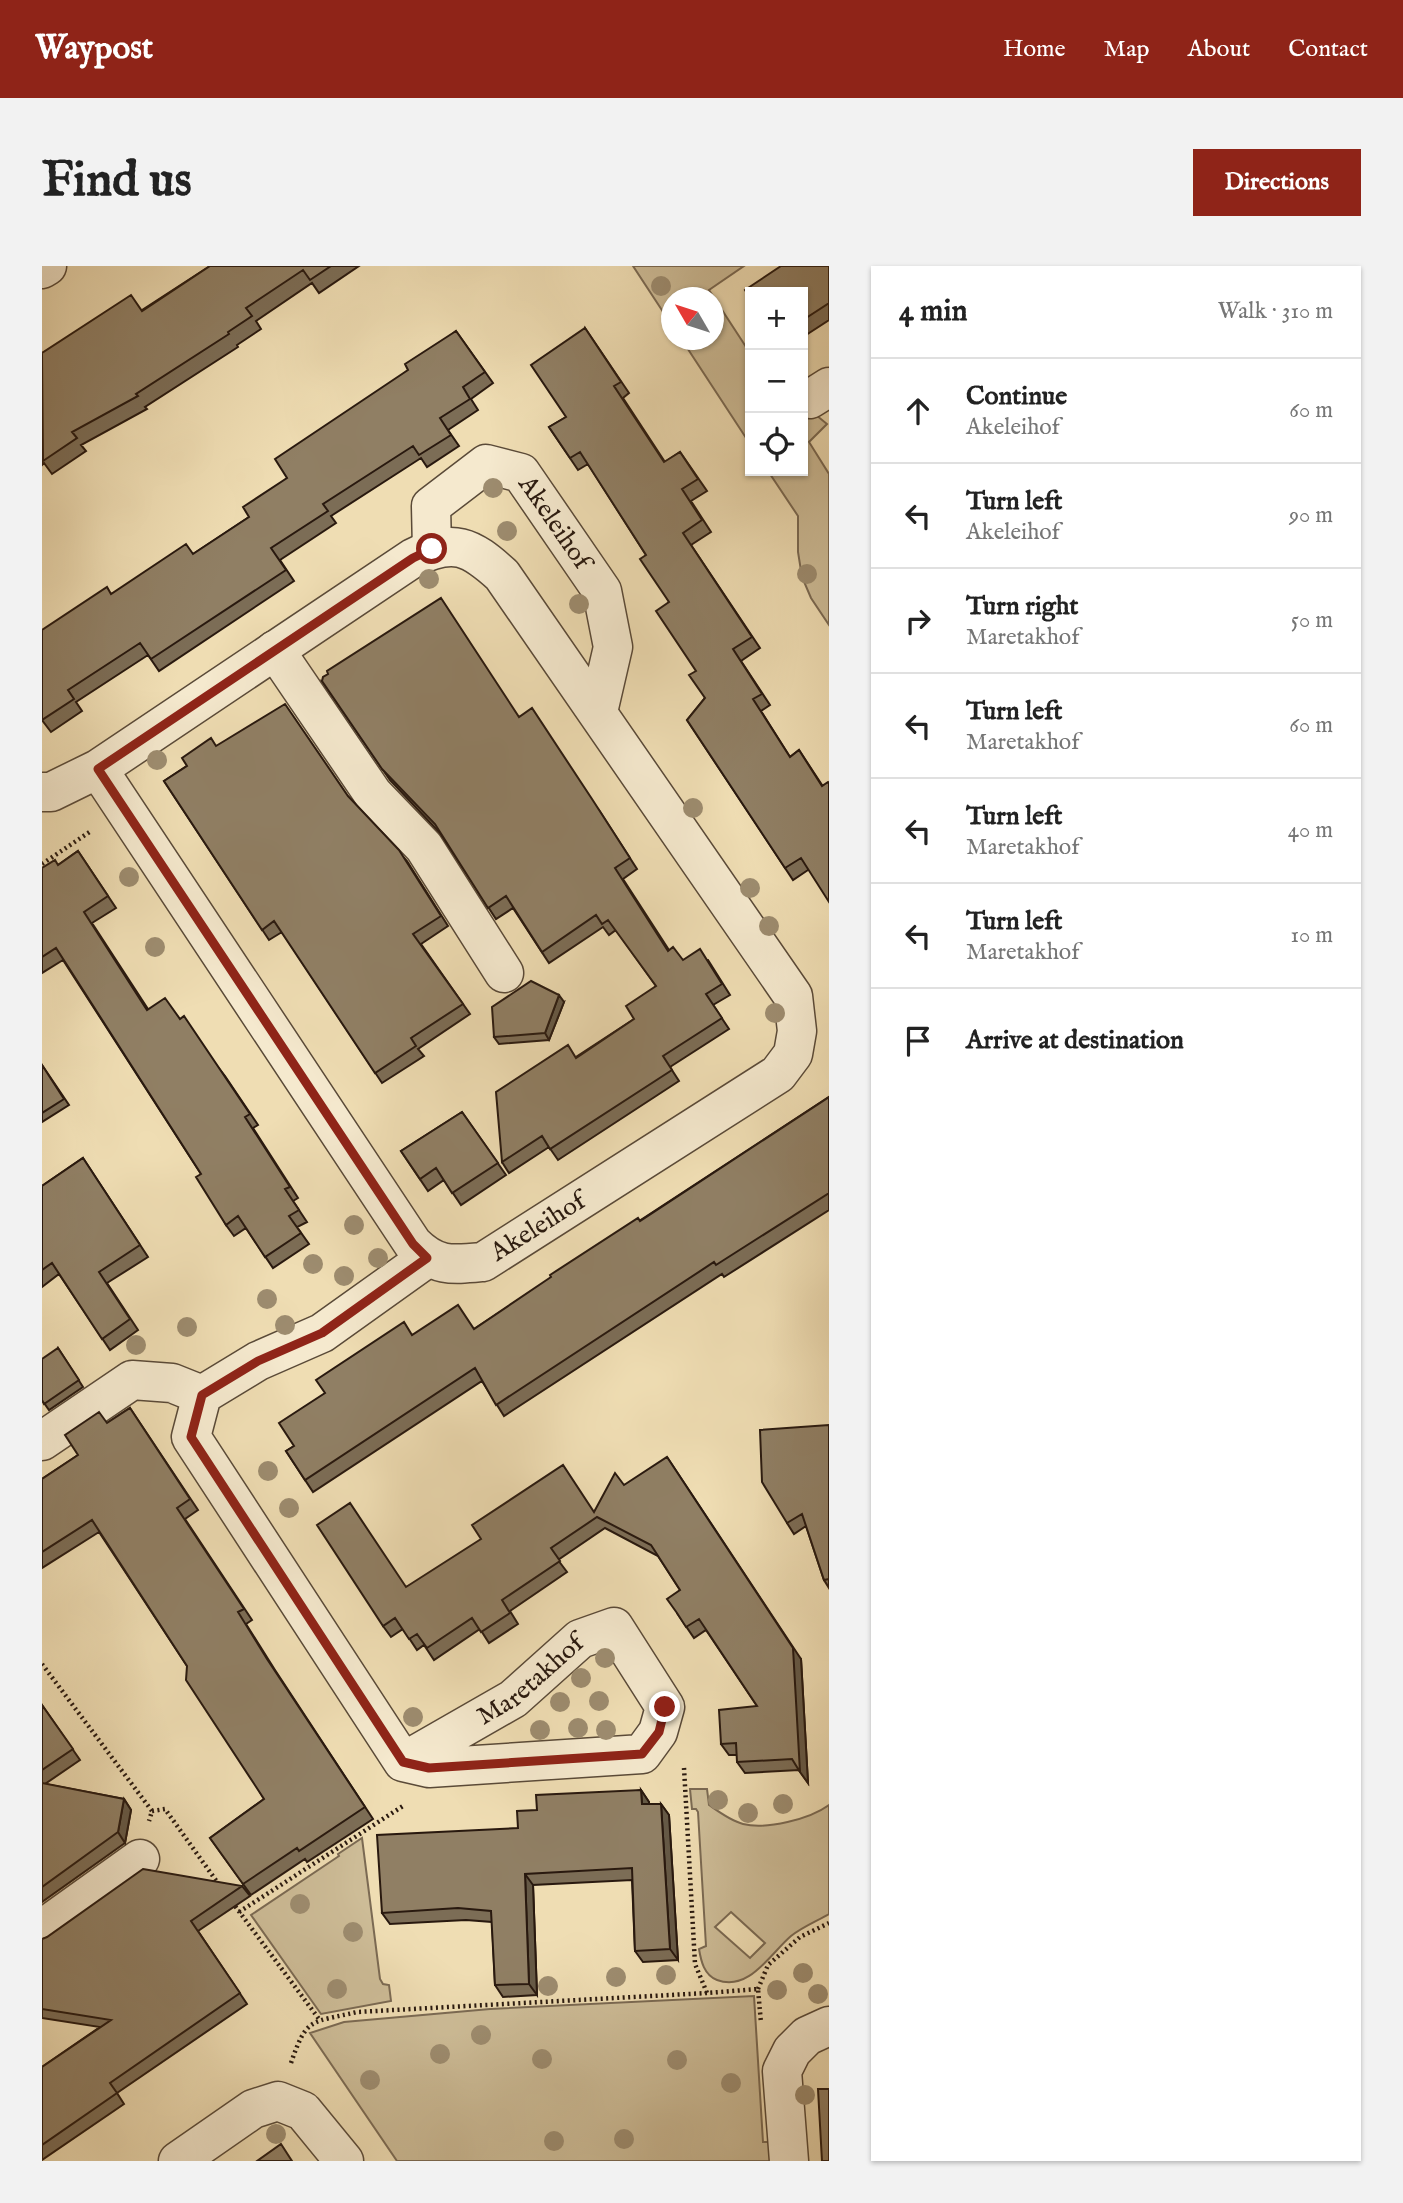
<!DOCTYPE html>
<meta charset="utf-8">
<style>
body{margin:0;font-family:"IM FELL English",serif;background:#f2f2f2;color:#222}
.controls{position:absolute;right:21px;top:21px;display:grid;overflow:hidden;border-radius:0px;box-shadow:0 2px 5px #0004}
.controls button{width:63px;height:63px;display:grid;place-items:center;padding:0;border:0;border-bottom:2px solid #e0e0e0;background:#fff;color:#222;font:35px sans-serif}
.compass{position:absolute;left:619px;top:21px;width:63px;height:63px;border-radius:50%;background:#fff;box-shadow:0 2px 5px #0004;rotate:309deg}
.stop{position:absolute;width:21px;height:21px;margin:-16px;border:5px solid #8f2418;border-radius:50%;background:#fff}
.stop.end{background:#8f2418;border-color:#fff;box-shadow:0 2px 7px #0008}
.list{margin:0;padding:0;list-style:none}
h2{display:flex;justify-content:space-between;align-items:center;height:91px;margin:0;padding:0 28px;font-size:30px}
h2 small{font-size:23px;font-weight:400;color:#767676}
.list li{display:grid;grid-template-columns:46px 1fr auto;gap:21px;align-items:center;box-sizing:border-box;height:105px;padding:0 28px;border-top:2px solid #e0e0e0}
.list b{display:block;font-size:26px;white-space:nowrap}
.list p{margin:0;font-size:23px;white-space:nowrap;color:#767676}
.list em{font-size:23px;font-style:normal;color:#767676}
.icon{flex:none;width:38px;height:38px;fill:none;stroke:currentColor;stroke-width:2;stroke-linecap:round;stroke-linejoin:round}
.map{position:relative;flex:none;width:787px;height:1895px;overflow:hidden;border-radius:0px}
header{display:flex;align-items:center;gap:42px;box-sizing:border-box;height:98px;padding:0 35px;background:#8f2418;color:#fff}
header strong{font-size:33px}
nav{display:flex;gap:38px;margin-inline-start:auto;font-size:24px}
.intro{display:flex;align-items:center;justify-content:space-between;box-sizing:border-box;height:168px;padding:0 42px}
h1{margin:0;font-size:49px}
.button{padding:18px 32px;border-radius:0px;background:#8f2418;color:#fff;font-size:24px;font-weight:700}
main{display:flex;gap:42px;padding:0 42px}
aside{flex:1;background:#fff;border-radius:0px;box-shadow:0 2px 5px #0004}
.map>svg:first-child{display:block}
.green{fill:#cdbc97;stroke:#7b6a53;stroke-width:2;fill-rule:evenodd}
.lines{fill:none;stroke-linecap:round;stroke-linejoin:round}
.minor-casing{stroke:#5a4a38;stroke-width:41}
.path{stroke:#29190f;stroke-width:4.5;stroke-dasharray:2 3.5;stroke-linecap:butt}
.minor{stroke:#f5e9ce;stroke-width:38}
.tree{fill:#9d8c6f}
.wall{fill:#7c6d56;stroke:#29190f;stroke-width:2}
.shaded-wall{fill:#655946;stroke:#29190f;stroke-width:2}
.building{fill:#907f64;stroke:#29190f;stroke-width:2}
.route{stroke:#8f2418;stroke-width:9}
.labels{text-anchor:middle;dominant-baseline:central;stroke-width:7;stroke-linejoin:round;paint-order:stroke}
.street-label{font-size:26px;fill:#29190f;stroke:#f5e9ce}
</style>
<header>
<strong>Waypost</strong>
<nav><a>Home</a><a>Map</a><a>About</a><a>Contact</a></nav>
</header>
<div class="intro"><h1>Find us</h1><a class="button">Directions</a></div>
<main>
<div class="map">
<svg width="787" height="1895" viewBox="0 0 787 1895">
<rect width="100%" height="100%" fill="#efddb3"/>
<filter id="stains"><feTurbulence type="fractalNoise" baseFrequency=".00286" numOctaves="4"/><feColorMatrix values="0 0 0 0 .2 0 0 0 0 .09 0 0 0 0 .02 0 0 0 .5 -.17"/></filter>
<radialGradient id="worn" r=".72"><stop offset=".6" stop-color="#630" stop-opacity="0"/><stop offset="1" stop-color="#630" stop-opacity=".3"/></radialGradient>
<path class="green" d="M591,0H702L667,24L708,87V178L640,74H671V32H629V58Z
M761,131L763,140L785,158L767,176L787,208V359L769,332L760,311L756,286V250L726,205H761Z
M648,1523H665L667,1539C677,1546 689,1555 701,1558C724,1564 768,1553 787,1539V1648C775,1655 760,1661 749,1670C728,1688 707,1726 675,1714C662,1709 659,1695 657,1683L664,1680L656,1546L654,1543H650ZM689,1646L723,1677L708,1692L673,1661Z
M320,1572L338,1713L341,1718L347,1719L349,1735L279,1748L209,1649L297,1590L296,1588Z
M712,1730L721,1876H731L732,1895H355L268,1767L302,1756L448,1743Z"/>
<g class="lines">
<defs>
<g id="minor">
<path d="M0,3L5,0"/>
<path d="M768,133L787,121"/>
<path id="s1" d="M390,283L389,240L444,198L479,207L560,325L571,381L556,446"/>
<path d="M233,384L331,528L382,581L462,707"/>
<path d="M0,526H9L56,503L371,292C412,272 428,280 460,309L751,730L755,765L751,788L736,808L441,996C409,999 394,1001 371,978L56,503"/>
<path d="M0,1175L90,1114L130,1117L160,1129"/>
<path id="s2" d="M361,1496L471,1433L538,1373L572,1361L623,1441L616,1466L600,1488L387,1502L361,1496L149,1171L160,1129L216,1095L280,1067L385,992"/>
<path d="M0,1663L98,1593"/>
<path d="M136,1895L211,1843L236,1835L261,1845L302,1895"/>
<path d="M747,1895L740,1805L750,1785L765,1770L787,1760"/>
</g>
</defs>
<use href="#minor" class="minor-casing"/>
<path class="path" d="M0,598L49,565
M0,1398L110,1545L107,1555
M642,1502L653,1698L665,1727L716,1723L719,1757
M110,1545L123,1543L178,1620
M190,1636L277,1753
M197,1646L361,1540
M716,1723L726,1699L758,1671L787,1657
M249,1797C265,1750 269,1757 315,1746L665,1727"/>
<use href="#minor" class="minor"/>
</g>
<g class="tree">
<circle cx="619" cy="20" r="10"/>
<circle cx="451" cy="222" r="10"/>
<circle cx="465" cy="265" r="10"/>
<circle cx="765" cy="308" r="10"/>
<circle cx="387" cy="313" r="10"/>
<circle cx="537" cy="338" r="10"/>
<circle cx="115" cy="494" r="10"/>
<circle cx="651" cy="542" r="10"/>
<circle cx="87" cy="611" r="10"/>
<circle cx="708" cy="622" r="10"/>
<circle cx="727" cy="660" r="10"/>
<circle cx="113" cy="681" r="10"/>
<circle cx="733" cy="747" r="10"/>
<circle cx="312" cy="959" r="10"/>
<circle cx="336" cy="992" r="10"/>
<circle cx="271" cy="998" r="10"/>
<circle cx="302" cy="1010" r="10"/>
<circle cx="225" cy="1033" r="10"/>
<circle cx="243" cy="1059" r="10"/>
<circle cx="145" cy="1061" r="10"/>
<circle cx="94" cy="1079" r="10"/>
<circle cx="226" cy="1205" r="10"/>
<circle cx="247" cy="1242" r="10"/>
<circle cx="563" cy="1392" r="10"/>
<circle cx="539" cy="1412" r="10"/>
<circle cx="557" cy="1435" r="10"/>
<circle cx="518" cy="1436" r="10"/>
<circle cx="371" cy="1451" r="10"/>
<circle cx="536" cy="1462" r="10"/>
<circle cx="498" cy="1464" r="10"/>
<circle cx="564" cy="1464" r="10"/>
<circle cx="676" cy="1534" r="10"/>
<circle cx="741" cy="1538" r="10"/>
<circle cx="706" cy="1547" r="10"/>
<circle cx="258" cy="1638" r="10"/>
<circle cx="311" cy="1666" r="10"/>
<circle cx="761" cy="1707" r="10"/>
<circle cx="624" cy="1709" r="10"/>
<circle cx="574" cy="1711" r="10"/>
<circle cx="506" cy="1720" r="10"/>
<circle cx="295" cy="1723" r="10"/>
<circle cx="735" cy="1724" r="10"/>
<circle cx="776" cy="1728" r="10"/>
<circle cx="439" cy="1769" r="10"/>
<circle cx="398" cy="1788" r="10"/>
<circle cx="500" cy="1793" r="10"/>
<circle cx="635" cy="1794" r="10"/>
<circle cx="328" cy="1814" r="10"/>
<circle cx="689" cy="1817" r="10"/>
<circle cx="763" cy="1829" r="10"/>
<circle cx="234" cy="1868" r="10"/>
<circle cx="582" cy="1873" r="10"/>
<circle cx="512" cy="1875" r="10"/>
</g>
<path class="wall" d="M168,0H317L277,27L270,17L214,55L219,63L195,79L196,81L103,141L105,143L39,179L44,185L10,208L2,197L0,199V87L100,44Z
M787,0V54L761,71V26Z
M543,62L587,127L581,132L623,196L638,186L665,225L649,235L669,266L649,279L718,382L699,395L728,439L719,445L748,491L757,484L780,519L766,604L751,614L645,454L663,432L654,405L627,336L604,289L546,198L536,204L507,161L524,151Z
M414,65L451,117L429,133L436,144L406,164L417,180L385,201L379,192L289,250L294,257L238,294L252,315L117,405L106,389L34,436L40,445L9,466L0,454L70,328L151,288L207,251L245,212L366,104Z
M280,415L478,451L557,544L595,603L581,613L627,684L641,694H666L688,729L671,739L687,763L628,801L637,815L516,894L507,881L467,907L460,896L534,791L592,753L614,720L574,664L567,669L561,661L507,697L471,642L454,653L398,567L348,514Z
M175,480L306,531L365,595L406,660L379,678L428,748L376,783L382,790L340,817L240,666L227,674L122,515Z
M36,585L74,642L50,657L106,743L138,753L183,810L216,859L211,862L256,932L251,935L265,956L255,961L267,978L231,1002L204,962L192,970L184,959L159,908L21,694L0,707V602L16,599Z
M522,736L507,774L457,778L452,771Z
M0,799L27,839L0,856Z
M787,831V944L682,1011L680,1008L462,1150L440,1115L271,1226L244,1185L252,1180L371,1069L432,1063Z
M420,846L464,909L419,939L402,914L386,925L359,885Z
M41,892L106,991L65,1017L96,1064L68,1084L17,1008L0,1021V920Z
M16,1082L41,1121L7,1144L0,1134Z
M88,1142L156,1244L143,1253L210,1354L204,1358L233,1404L331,1553L265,1596L263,1593L209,1629L168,1572L222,1533L145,1400L57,1266L0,1302V1213L36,1189L65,1157Z
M787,1159V1322L782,1314L764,1260L752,1268L745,1257Z
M582,1219L759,1393L766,1517L757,1504L703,1507L695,1496V1489H687L679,1478L715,1440L664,1364L652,1372L635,1347L638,1324L616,1290L563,1262L516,1294L525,1306L468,1345L476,1358L447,1377L438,1363L392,1394L382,1379L375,1384L361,1363L349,1371L341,1360L364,1321L552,1246Z
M0,1439L38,1494L3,1518L82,1533L89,1544L83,1577L0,1636Z
M599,1524L607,1536V1538H619L627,1549L636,1694L601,1696L593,1685L590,1614L491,1619L495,1729L461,1731L453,1719L450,1656L424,1654L348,1658L340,1647L476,1562L495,1544Z
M200,1620L208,1630L156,1665L205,1738L75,1827L82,1838L0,1894V1801L58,1761L0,1752V1673Z"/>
<path class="shaded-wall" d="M517,729L522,736L507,774L503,767Z
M625,1191L759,1393L766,1517L758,1506Z
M599,1524L607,1536L608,1550L600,1538Z
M82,1533L89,1544L83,1577L76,1566Z
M619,1538L627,1549L636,1694L628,1683Z
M483,1608L491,1619L495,1729L487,1718Z"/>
<path class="building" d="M168,0H289L268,14L261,4L204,42L210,50L186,66L187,68L94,128L96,130L30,166L35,172L1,195L0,87L89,29L100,45Z
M739,0H787V37L761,54V26H708V32L703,24Z
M543,62L579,116L572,120L622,196L638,186L656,213L640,223L660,254L641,267L710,371L691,383L720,428L711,433L748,491L757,484L780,520L786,516L787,517V636L759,592L743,602L645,454L663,432L647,409L654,405L614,345L627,336L598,293L604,289L538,186L528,192L507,161L524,151L489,99Z
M414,65L443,106L421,121L428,133L398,152L409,169L377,189L371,180L281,238L286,245L229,282L244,304L109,393L98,377L26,424L32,433L0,454V364L65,321L69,328L144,278L151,288L207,251L201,241L245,212L233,193L366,104L363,98Z
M399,332L477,451L490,442L550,533L588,592L573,602L626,685L631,681L641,694L658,683L680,718L664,728L680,752L621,790L630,804L508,883L500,870L460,896L454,826L526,779L534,792L592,753L584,740L614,720L566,654L560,658L554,649L500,686L464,630L446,642L393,558L340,503L280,415L281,411L286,408L285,405Z
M243,438L306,530L357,584L399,650L371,668L421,738L369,772L374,780L333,807L232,655L220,664L122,515L145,500L140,492L169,472L174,480Z
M36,585L66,630L42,646L105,744L123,732L138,753L142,750L208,848L203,851L248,921L243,923L257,944L247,950L259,967L223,991L196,950L184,959L154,911L159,908L14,682L0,691V602L13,594L16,599Z
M489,715L517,729L503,767L452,771L450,741Z
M0,799L22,833L0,847Z
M787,831V927L674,999L672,996L454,1139L433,1102L263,1214L244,1185L252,1180L237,1157L283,1127L274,1114L362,1056L370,1069L416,1039L432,1063L509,1011L508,1009L596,952L598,955Z
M420,846L456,897L410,927L394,902L378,913L359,885Z
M41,892L98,979L57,1006L88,1053L60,1073L10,997L0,1004V920Z
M16,1082L37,1114L2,1138L0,1134V1093Z
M88,1142L148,1233L135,1242L202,1343L196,1346L225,1393L323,1541L257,1585L255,1582L201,1618L168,1572L222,1533L144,1414L145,1400L50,1254L0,1286V1213L36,1189L23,1169L57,1146L65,1157Z
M787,1159V1313L782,1314L760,1248L745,1257L720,1216L718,1164Z
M625,1191L751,1382L758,1506L750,1493L695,1496L694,1477L679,1478L677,1444L715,1440L657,1353L644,1361L635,1347L625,1333L638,1324L609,1279L555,1251L509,1282L518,1295L460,1334L468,1347L439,1366L430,1352L385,1382L375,1368L367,1373L353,1352L341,1360L275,1259L308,1237L364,1321L439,1273L430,1259L521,1199L552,1246L573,1207L582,1219Z
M0,1439L31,1483L0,1504Z
M0,1517L82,1533L76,1566L0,1621Z
M599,1524L600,1538H619L628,1683L593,1685L590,1602L483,1608L487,1718L453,1719L449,1645L416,1642L340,1647L335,1569L476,1562L475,1545L495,1544L494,1529Z
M101,1603L200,1620L149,1655L198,1727L68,1817L75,1827L0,1879V1801L69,1754L0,1743V1673L5,1671Z
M776,1823H787V1895H780Z
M239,1878L250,1895H215Z"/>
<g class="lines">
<path class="route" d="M390,283L371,292L56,503L371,978L385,992L280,1067L216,1095L160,1129L149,1171L361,1496L387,1502L600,1488L617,1466L623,1441"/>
</g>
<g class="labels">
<g class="street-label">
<text stroke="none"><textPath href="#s1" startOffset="208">Akeleihof</textPath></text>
<text transform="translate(496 961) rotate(-32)">Akeleihof</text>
<text stroke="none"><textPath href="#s2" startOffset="152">Maretakhof</textPath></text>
</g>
</g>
<rect width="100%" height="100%" filter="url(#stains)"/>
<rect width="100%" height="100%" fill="url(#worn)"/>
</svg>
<div class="controls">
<button>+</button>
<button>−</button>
<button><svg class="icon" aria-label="locate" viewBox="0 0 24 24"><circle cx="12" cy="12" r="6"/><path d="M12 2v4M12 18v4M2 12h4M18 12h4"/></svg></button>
</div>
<svg class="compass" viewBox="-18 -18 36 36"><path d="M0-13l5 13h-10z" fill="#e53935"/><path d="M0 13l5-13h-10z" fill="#767676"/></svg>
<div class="stop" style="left:390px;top:283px"></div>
<div class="stop end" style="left:623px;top:1441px"></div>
</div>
<aside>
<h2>4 min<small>Walk · 310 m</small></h2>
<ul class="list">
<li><svg class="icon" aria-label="ahead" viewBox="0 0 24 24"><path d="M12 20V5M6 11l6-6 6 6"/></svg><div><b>Continue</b><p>Akeleihof</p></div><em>60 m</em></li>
<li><svg class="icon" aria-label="left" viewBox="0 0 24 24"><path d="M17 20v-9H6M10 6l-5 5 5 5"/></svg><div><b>Turn left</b><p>Akeleihof</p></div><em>90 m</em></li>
<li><svg class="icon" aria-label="right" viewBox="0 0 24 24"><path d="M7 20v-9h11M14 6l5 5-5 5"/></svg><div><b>Turn right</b><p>Maretakhof</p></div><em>50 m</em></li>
<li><svg class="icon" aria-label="left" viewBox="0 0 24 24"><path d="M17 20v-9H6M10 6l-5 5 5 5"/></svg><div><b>Turn left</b><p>Maretakhof</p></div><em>60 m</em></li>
<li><svg class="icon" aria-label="left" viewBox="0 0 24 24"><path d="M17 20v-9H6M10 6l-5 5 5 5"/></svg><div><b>Turn left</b><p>Maretakhof</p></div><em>40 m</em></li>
<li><svg class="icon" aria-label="left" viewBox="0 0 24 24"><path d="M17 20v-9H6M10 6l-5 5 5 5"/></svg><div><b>Turn left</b><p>Maretakhof</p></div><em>10 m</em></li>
<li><svg class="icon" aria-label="arrive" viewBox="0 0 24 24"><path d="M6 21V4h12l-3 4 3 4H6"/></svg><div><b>Arrive at destination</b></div></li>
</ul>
</aside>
</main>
